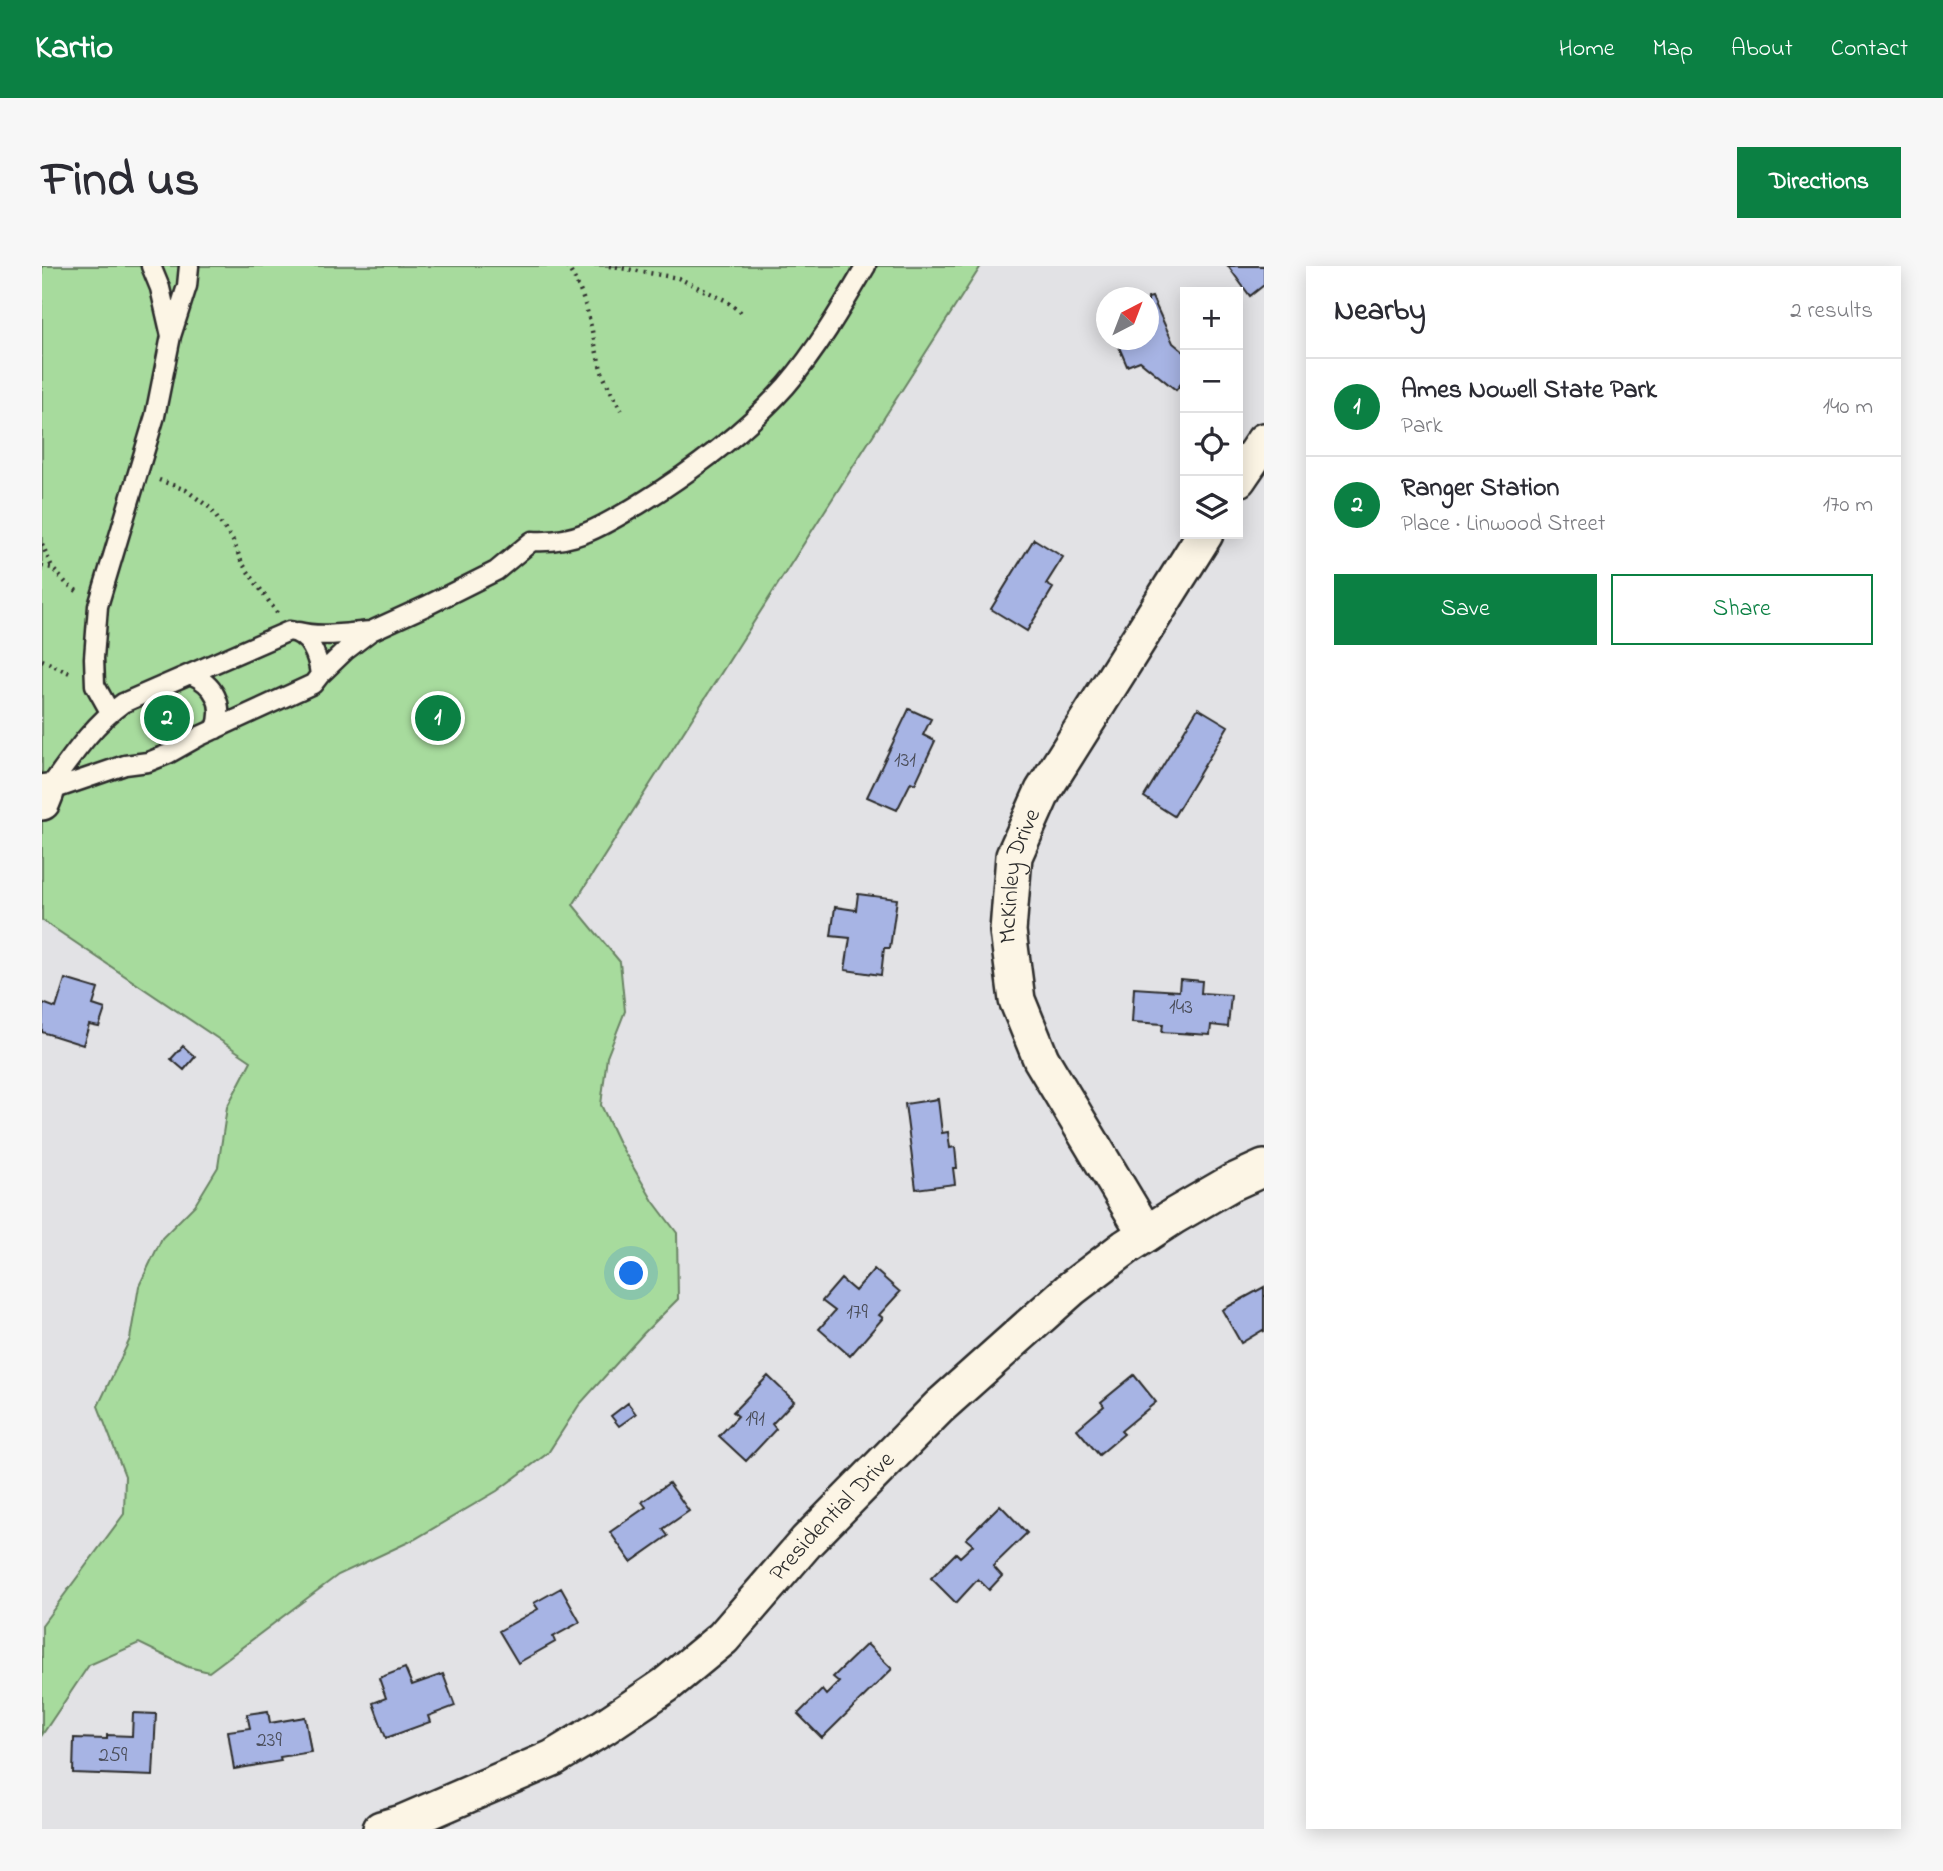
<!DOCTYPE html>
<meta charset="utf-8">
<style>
body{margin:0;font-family:"Indie Flower",sans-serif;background:#f7f7f7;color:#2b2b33}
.controls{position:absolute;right:21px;top:21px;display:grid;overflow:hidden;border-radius:0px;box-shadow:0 4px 18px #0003}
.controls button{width:63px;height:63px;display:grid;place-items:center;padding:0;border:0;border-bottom:2px solid #e1e1e2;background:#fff;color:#2b2b33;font:35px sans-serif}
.compass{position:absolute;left:1054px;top:21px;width:63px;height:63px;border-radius:50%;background:#fff;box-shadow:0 4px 18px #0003;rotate:42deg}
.you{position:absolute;left:590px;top:1008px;width:24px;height:24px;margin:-18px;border:5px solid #fff;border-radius:50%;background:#1a73e8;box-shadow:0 0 0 10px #1a73e833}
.badge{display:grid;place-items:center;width:46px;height:46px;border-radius:50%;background:#0b8043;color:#fff;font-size:23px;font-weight:700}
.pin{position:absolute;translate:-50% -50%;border:4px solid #fff;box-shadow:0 2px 7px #0006}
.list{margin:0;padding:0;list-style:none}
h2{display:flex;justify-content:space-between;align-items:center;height:91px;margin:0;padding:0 28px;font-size:30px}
h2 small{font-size:23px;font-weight:400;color:#7c7c81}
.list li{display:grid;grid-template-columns:46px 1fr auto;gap:21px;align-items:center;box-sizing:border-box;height:98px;padding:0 28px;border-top:2px solid #e1e1e2}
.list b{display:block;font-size:26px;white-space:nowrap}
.list p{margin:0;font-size:23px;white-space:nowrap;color:#7c7c81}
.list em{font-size:23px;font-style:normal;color:#7c7c81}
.actions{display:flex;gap:14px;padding:21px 28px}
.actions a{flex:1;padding:16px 0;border:2px solid #0b8043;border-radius:0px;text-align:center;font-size:24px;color:#0b8043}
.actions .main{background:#0b8043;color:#fff}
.icon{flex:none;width:38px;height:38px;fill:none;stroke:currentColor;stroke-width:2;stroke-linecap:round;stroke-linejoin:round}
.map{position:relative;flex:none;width:1222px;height:1563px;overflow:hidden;border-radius:0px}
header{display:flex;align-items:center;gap:42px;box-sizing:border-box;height:98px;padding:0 35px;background:#0b8043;color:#fff}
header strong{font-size:33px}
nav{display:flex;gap:38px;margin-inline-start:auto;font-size:24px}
.intro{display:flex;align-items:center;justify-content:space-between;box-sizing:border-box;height:168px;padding:0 42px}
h1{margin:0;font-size:49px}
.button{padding:18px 32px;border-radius:0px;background:#0b8043;color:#fff;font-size:24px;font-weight:700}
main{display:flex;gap:42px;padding:0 42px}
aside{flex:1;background:#fff;border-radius:0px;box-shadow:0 4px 18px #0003}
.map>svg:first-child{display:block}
.green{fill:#a7db9d;stroke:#698364;stroke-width:2;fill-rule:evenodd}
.building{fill:#a7b4e4;stroke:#2b2b2b;stroke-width:2}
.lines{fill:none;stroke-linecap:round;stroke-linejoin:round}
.lane-casing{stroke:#2b2b2b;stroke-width:23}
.street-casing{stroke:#2b2b2b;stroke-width:40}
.path{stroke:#2b2b2b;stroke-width:4.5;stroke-dasharray:2 5;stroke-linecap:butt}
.lane{stroke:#fcf5e5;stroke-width:18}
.street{stroke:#fcf5e5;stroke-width:35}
.labels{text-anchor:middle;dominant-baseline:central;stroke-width:6;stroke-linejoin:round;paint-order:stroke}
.number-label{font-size:21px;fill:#4a4d59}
.street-label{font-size:24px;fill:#2b2b2b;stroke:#fcf5e5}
</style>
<header>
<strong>Kartio</strong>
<nav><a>Home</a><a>Map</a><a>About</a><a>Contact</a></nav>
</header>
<div class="intro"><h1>Find us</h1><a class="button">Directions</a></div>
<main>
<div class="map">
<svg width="1222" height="1563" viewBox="0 0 1222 1563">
<rect width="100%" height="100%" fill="#e2e2e5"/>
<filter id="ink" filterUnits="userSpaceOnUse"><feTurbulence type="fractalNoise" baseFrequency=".0143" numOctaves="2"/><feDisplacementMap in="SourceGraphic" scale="14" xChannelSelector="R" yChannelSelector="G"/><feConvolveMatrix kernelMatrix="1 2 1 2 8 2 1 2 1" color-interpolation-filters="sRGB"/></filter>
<g filter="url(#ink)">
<path class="green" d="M0,0H939L531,639L578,696L583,745L565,791L559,839L577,877L611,935L635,967L636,1033L601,1068L537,1139L506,1187L455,1225L373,1273L296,1309L167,1406L146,1401L97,1377L47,1399L0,1469V1359L82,1248L83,1210L56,1140L88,1073L97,1020L120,972L153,939L176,901L185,841L209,795L0,654ZM124,435L126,440L134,437L142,457L133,460L135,466L128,468L125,464L115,467L107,448L116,444L115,439Z"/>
<path class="building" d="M1186,0H1222V19L1208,30Z
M1110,31L1131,77L1143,87V113L1134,124L1098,95L1085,100L1074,74H1106V32Z
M992,273L1021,291L1004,318L1011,322L985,365L949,343Z
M125,435L126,440L135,436L142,457L133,460L135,465L127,468L125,464L115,468L107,448L116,444L115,439Z
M1156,442L1186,460L1132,550L1102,531Z
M867,443L889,453L881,469L893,475L873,518L869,516L855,544L825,531Z
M816,628L855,633L848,682H842L839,709L803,704L808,672L789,670L793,641L814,644Z
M23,713L56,723L51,739L63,743L57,761L47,759L41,779L0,766L1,737L14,742Z
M1138,713L1160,715L1159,727L1189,729L1186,761L1169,759L1168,769L1120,766L1121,758L1090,756L1092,722L1137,725Z
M141,780L153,791L142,804L129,793Z
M896,833L900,867L906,866L908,882L913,881L915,902H911L913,918L874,923L863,838Z
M832,1003L858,1026L837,1049L841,1052L808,1090L777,1063L793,1045L780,1035L799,1013L813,1025Z
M1222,1021V1066L1221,1064L1199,1077L1180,1044Z
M1092,1109L1114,1136L1079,1165L1082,1168L1057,1189L1035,1163L1062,1140L1059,1136Z
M726,1110L752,1135L730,1158L734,1163L704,1195L677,1170L696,1150L691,1146Z
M586,1137L594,1148L577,1160L569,1150Z
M627,1217L647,1245L621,1263L626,1270L589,1296L568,1266L604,1241L600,1236Z
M958,1239L985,1267L951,1300L960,1310L947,1324L936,1313L914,1337L889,1312L914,1287L918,1291L931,1279L924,1273Z
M519,1322L538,1356L511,1371L513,1376L476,1397L457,1365L496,1343L492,1337Z
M825,1378L850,1403L780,1472L756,1448L780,1424L784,1429L797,1416L791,1411Z
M363,1402L370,1419L401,1408L413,1440L386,1450L388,1456L344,1472L331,1437L344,1432L337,1412Z
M226,1445L228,1457L263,1451L269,1486L238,1491L239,1495L192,1503L186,1465L208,1462L205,1448Z
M91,1447L114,1448L111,1510L31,1507L32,1472L65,1473V1469L90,1470Z"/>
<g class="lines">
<defs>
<path id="lane" d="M129,70L145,20L147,0
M247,365C268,367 276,391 278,409L271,418L158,470L126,488L106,496L83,499L4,526C27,495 49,460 81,437Z
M256,366C279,372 305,367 329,365
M148,408C172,418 183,438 174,463
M278,409L303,385L329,365L384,340L454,305L490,275C534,278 562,259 599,237C652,204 702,167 744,120C775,84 800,41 824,0
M68,446L53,419L52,392L56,340L113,150L129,70L118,22L109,0"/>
<g id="street">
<path d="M1196,213L1222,175"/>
<path d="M0,536L4,526"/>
<path id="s1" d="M1104,968L999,793L975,734L966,665L972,590L1001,525L1163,268"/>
<path id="s2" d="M339,1563L360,1557L511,1492L562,1461L624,1419L681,1372L765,1275L897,1141L1030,1022L1084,981L1132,950L1189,917L1222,902"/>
</g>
</defs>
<use href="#lane" class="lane-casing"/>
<use href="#street" class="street-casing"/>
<path class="path" d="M525,0C547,34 548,62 558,99C562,115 572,130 579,144
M567,0L636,12L683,34L700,47
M117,214L144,224L168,242L191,275L200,297L235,347
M0,278L10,301
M0,300L10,302L26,319L38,327
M0,394L30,408"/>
<use href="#lane" class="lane"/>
<use href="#street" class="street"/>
</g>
</g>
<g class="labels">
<g class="number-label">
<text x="863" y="495">131</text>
<text x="1139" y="742">143</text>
<text x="815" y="1047">179</text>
<text x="713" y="1154">191</text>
<text x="227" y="1475">239</text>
<text x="71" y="1490">259</text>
</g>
<g class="street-label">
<text stroke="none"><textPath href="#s1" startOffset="394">McKinley Drive</textPath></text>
<text stroke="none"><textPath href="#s2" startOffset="558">Presidential Drive</textPath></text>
</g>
</g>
</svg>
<div class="controls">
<button>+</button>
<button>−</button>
<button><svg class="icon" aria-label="locate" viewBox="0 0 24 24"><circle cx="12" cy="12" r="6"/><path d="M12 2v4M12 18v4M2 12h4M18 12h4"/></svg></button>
<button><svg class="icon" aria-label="layers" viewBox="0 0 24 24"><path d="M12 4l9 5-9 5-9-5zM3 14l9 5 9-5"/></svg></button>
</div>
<svg class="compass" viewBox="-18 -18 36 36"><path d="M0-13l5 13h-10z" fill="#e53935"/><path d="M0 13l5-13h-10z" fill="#7c7c81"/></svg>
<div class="you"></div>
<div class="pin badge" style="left:396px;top:452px">1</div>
<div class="pin badge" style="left:125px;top:452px">2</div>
</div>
<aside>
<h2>Nearby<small>2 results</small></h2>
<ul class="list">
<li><span class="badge">1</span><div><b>Ames Nowell State Park</b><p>Park</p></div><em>140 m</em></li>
<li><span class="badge">2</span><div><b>Ranger Station</b><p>Place · Linwood Street</p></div><em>170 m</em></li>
</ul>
<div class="actions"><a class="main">Save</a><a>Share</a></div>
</aside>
</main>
